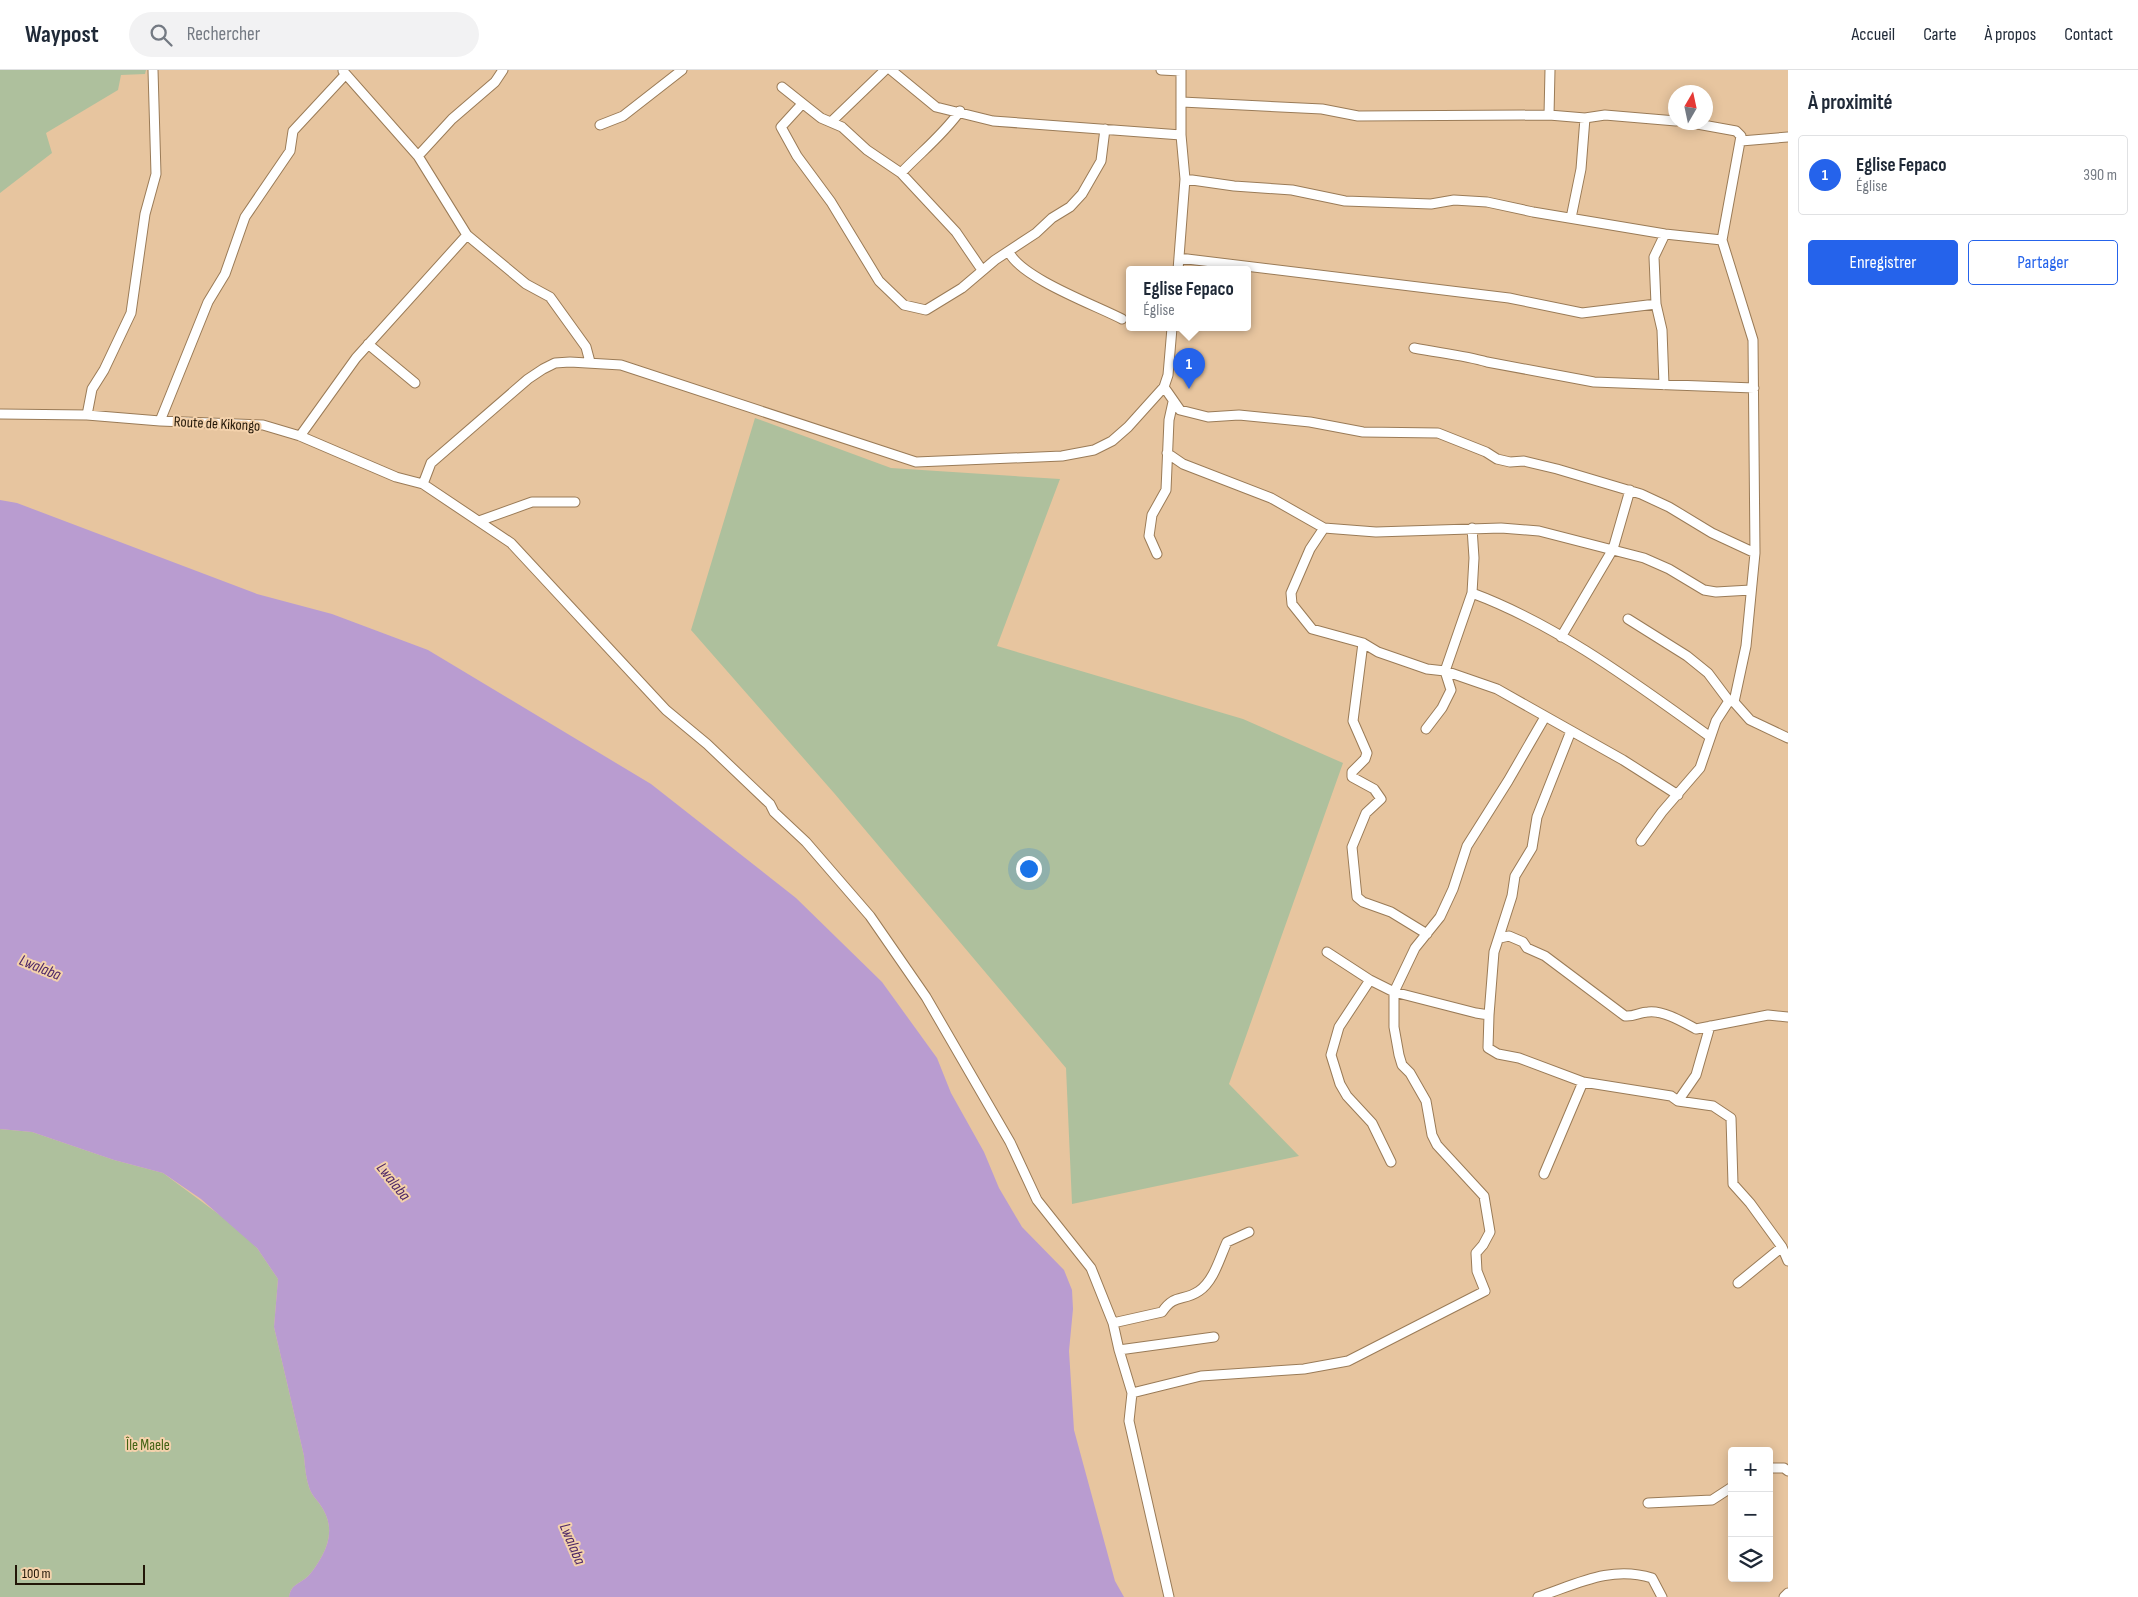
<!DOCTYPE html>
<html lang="fr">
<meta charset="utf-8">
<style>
body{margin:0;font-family:"Sofia Sans Condensed",sans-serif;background:#f2f2f3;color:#1f2937}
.controls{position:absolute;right:15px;bottom:15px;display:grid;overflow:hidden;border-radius:5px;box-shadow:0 2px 12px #0003}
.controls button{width:45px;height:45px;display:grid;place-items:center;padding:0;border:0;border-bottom:1px solid #e0e1e3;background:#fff;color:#1f2937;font:25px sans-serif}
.compass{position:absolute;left:1668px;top:15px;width:45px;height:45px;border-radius:50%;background:#fff;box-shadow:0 2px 12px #0003;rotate:9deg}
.scale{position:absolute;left:15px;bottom:12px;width:130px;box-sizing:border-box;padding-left:5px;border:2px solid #221607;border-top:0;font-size:14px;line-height:18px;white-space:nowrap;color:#221607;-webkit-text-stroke:4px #f4d2ac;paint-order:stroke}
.you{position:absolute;left:1028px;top:798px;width:18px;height:18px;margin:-12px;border:4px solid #fff;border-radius:50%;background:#1a73e8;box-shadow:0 0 0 8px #1a73e833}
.badge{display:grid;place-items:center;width:32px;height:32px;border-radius:50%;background:#2563eb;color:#fff;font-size:16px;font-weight:700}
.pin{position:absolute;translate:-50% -41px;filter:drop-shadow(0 1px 2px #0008)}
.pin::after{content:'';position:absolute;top:26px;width:18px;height:15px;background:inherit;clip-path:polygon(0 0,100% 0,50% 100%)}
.popup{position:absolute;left:1126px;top:196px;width:125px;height:65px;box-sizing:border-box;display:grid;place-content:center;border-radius:5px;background:#fff;filter:drop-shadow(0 1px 4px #0005);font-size:16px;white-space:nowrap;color:#747a83}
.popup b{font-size:19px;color:#1f2937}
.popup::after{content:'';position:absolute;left:50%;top:100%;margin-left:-10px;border:10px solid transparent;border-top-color:#fff}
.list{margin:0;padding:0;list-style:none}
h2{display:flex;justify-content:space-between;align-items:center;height:65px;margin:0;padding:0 20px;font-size:21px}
h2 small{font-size:16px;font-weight:400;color:#747a83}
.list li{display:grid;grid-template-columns:32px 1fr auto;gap:15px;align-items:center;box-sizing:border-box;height:80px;margin:0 10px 10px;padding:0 10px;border:1px solid #e0e1e3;border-radius:5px}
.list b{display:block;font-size:19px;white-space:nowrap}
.list p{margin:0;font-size:16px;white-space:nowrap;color:#747a83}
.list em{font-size:16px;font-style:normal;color:#747a83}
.actions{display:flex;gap:10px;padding:15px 20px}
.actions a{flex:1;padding:11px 0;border:1px solid #2563eb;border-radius:5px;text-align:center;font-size:18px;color:#2563eb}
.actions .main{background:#2563eb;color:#fff}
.icon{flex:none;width:28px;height:28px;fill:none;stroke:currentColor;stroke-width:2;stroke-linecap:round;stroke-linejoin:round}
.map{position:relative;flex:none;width:1788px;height:1527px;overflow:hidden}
header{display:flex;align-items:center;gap:30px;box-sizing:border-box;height:70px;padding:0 25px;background:#fff;border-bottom:1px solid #e0e1e3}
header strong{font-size:24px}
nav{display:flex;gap:28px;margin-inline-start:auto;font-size:18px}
.search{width:350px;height:45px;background:#f2f2f3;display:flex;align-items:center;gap:12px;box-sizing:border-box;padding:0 18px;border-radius:28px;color:#747a83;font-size:19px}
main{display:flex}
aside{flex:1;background:#fff}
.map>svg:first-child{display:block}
.green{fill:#aec09d}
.water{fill:#b99cd0}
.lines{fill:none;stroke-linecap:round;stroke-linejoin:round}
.minor-casing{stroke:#9a7b57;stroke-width:11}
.minor{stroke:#fff;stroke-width:9}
.labels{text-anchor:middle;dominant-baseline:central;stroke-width:4;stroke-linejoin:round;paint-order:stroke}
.street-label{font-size:15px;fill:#221607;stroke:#f4d2ac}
.park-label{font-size:15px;fill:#416111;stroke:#f4d2ac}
.water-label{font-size:16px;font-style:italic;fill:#4d2766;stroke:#f4d2ac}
</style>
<header>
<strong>Waypost</strong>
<div class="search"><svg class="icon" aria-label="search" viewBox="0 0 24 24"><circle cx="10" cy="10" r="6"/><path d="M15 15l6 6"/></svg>Rechercher</div>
<nav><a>Accueil</a><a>Carte</a><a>À propos</a><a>Contact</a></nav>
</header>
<main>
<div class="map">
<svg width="1788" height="1527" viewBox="0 0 1788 1527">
<rect width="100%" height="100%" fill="#e7c59f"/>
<path class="green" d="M0,0H146L145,4L121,5L118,20L46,63L52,83L0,123Z
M755,348L891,398L1060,409L997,576L1243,649L1343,693L1229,1014L1299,1086L1072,1134L1066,998L834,723L691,560Z
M0,1059L32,1062L114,1090L163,1103L236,1157L257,1178L278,1209L274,1257L304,1386C305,1398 306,1409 310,1420C312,1425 316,1429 319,1433C332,1450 332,1468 322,1486C318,1493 312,1503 306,1508C297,1515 291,1515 289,1527H0Z"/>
<path class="water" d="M0,430L17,433L257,524L332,544L428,580L651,714L796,828L882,912L937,988L951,1023L984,1082L999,1118L1022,1157L1064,1200L1072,1220L1073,1239L1069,1281L1074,1360L1115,1511L1124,1527H289C291,1515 297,1515 306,1508C312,1503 318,1493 322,1486C332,1468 332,1450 319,1433C316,1429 312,1425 310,1420C306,1409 305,1398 304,1386L274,1257L278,1209L257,1178L201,1129L163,1103L114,1090L32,1062L0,1059Z"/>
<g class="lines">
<defs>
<path id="minor" d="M891,0L936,37L993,51L1181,65
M1161,0L1181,1
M343,1L418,86L467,165L526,214L550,227L586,277L590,292
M782,17L821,48L842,57L867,80L901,103L956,162L982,200
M1182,32L1322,39L1358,46L1549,45L1585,48L1605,45L1676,51
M802,34L781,57L797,86L831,132L879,211L904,235L926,240L962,218L995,190L1036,163L1052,148L1070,137L1082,124L1101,91L1105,59
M1549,45L1550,0
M831,52L885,0
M1686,52L1736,61L1741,66L1722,170L1753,270L1755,483L1746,576L1734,632
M600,55L623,46L682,0
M1741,71L1788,67
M418,86L452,49L495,12L503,0
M901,103C921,82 943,65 960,41
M1185,109L1234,116L1292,120L1345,131L1431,134L1454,130L1487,132L1533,142L1665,164L1722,170
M1571,148L1581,99L1585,48
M1009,182C1021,208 1095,235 1122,249
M1179,188L1509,228L1582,243L1656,234
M1178,200L1185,109L1181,65V0
M368,274L415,313
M1414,278C1439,283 1463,285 1487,292L1594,312L1754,318
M1664,315L1662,260L1656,234L1654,187L1665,164
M1164,317L1180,340L1208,347L1239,345L1310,352L1363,362L1438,363L1486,382L1497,389L1510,392L1524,391L1557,399L1641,424L1669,437L1712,463L1755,483
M0,344L87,345L160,351L263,355L300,366L396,407L423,414L511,473L666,640L707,674L770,734L774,742L806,772L870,846L926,927L1010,1072L1037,1130L1091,1198L1113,1253L1119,1280L1132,1323L1129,1351L1169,1527
M87,345L92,319L104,300L131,243L145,144L156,104L153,0
M160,351L208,232L225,204L245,147L290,81L293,61L345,5
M300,366L356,288L467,165
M1167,383L1183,394L1271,428L1324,458L1376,462L1501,458L1539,461L1644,488L1669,499L1704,520L1716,522L1751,520
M423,414L431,393L528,309L543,299L555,293L570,292L621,295L916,392L1062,386L1094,380L1112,371L1128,357L1164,317L1168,305L1172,258
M479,451L532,432H575
M1324,458L1310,479L1291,523L1292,534L1312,559L1363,573L1378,582L1427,599L1445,601L1497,619L1623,690L1678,725
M1157,484L1149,466L1152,445L1166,420L1169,350L1173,332
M1472,523C1558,555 1635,613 1709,666
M1628,549L1687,586L1708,603L1729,631
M1561,567L1613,479L1630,420
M1363,573L1353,651L1367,683L1365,689L1352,702V707L1374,719L1381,729L1366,743L1352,777L1357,827L1363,832L1391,842L1427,864
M1734,632L1750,650L1788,668
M1426,659L1442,638L1451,620L1445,601L1472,523L1474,488L1472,458
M1641,771L1662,742L1700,698L1716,651L1729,631L1734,632
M1500,868L1509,866L1523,872L1527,878L1545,886L1625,946C1634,947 1640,942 1648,942C1663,940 1683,952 1696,959L1768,945L1788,947
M1327,882L1370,910L1394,922L1476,943L1489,945L1488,978L1498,984L1519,988L1583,1012L1671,1026L1678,1031L1713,1036L1731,1048L1733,1114L1750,1133L1782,1177L1788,1191
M1370,910L1339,957L1331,985L1340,1014L1347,1026L1372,1053L1391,1092
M1489,945L1494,882L1512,826L1515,806L1532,778L1537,747L1571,661
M1678,1031L1696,1005L1710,956
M1544,1104L1583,1012
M1738,1213L1782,1177
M1113,1253L1162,1242C1175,1223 1183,1232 1199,1221C1214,1211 1220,1187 1227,1172L1249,1162
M1119,1280L1214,1267
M1132,1323L1201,1306L1304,1299L1348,1291L1485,1221L1477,1201L1476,1183L1483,1175L1490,1162L1484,1126L1437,1075L1432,1065L1426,1031L1410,1003L1402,995L1399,985L1394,957V922L1415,878L1440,847L1453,819L1467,776L1508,711L1545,647
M1769,1398H1784L1788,1401
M1648,1433L1712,1430L1732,1417
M1538,1527C1577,1514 1611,1495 1652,1508L1662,1527
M1784,1527L1788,1523"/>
</defs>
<use href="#minor" class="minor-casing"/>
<use href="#minor" class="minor"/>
</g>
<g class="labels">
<g class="street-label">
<text transform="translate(217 354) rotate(3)">Route de Kikongo</text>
</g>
<g class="park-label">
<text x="148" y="1375">Île Maele</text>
</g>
<g class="water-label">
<text transform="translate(40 898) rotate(22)">Lwalaba</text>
<text transform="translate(393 1112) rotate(51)">Lwalaba</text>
<text transform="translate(572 1474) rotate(67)">Lwalaba</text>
</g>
</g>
</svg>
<div class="controls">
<button>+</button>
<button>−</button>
<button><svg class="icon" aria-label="layers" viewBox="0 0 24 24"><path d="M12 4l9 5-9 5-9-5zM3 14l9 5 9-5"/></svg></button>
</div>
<svg class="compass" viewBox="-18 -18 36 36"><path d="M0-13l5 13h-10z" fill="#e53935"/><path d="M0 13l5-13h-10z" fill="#747a83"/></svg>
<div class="scale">100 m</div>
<div class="you"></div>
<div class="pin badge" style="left:1189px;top:319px">1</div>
<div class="popup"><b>Eglise Fepaco</b>Église</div>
</div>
<aside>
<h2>À proximité<small></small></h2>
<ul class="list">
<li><span class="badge">1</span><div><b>Eglise Fepaco</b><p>Église</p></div><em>390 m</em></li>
</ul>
<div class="actions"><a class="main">Enregistrer</a><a>Partager</a></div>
</aside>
</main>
